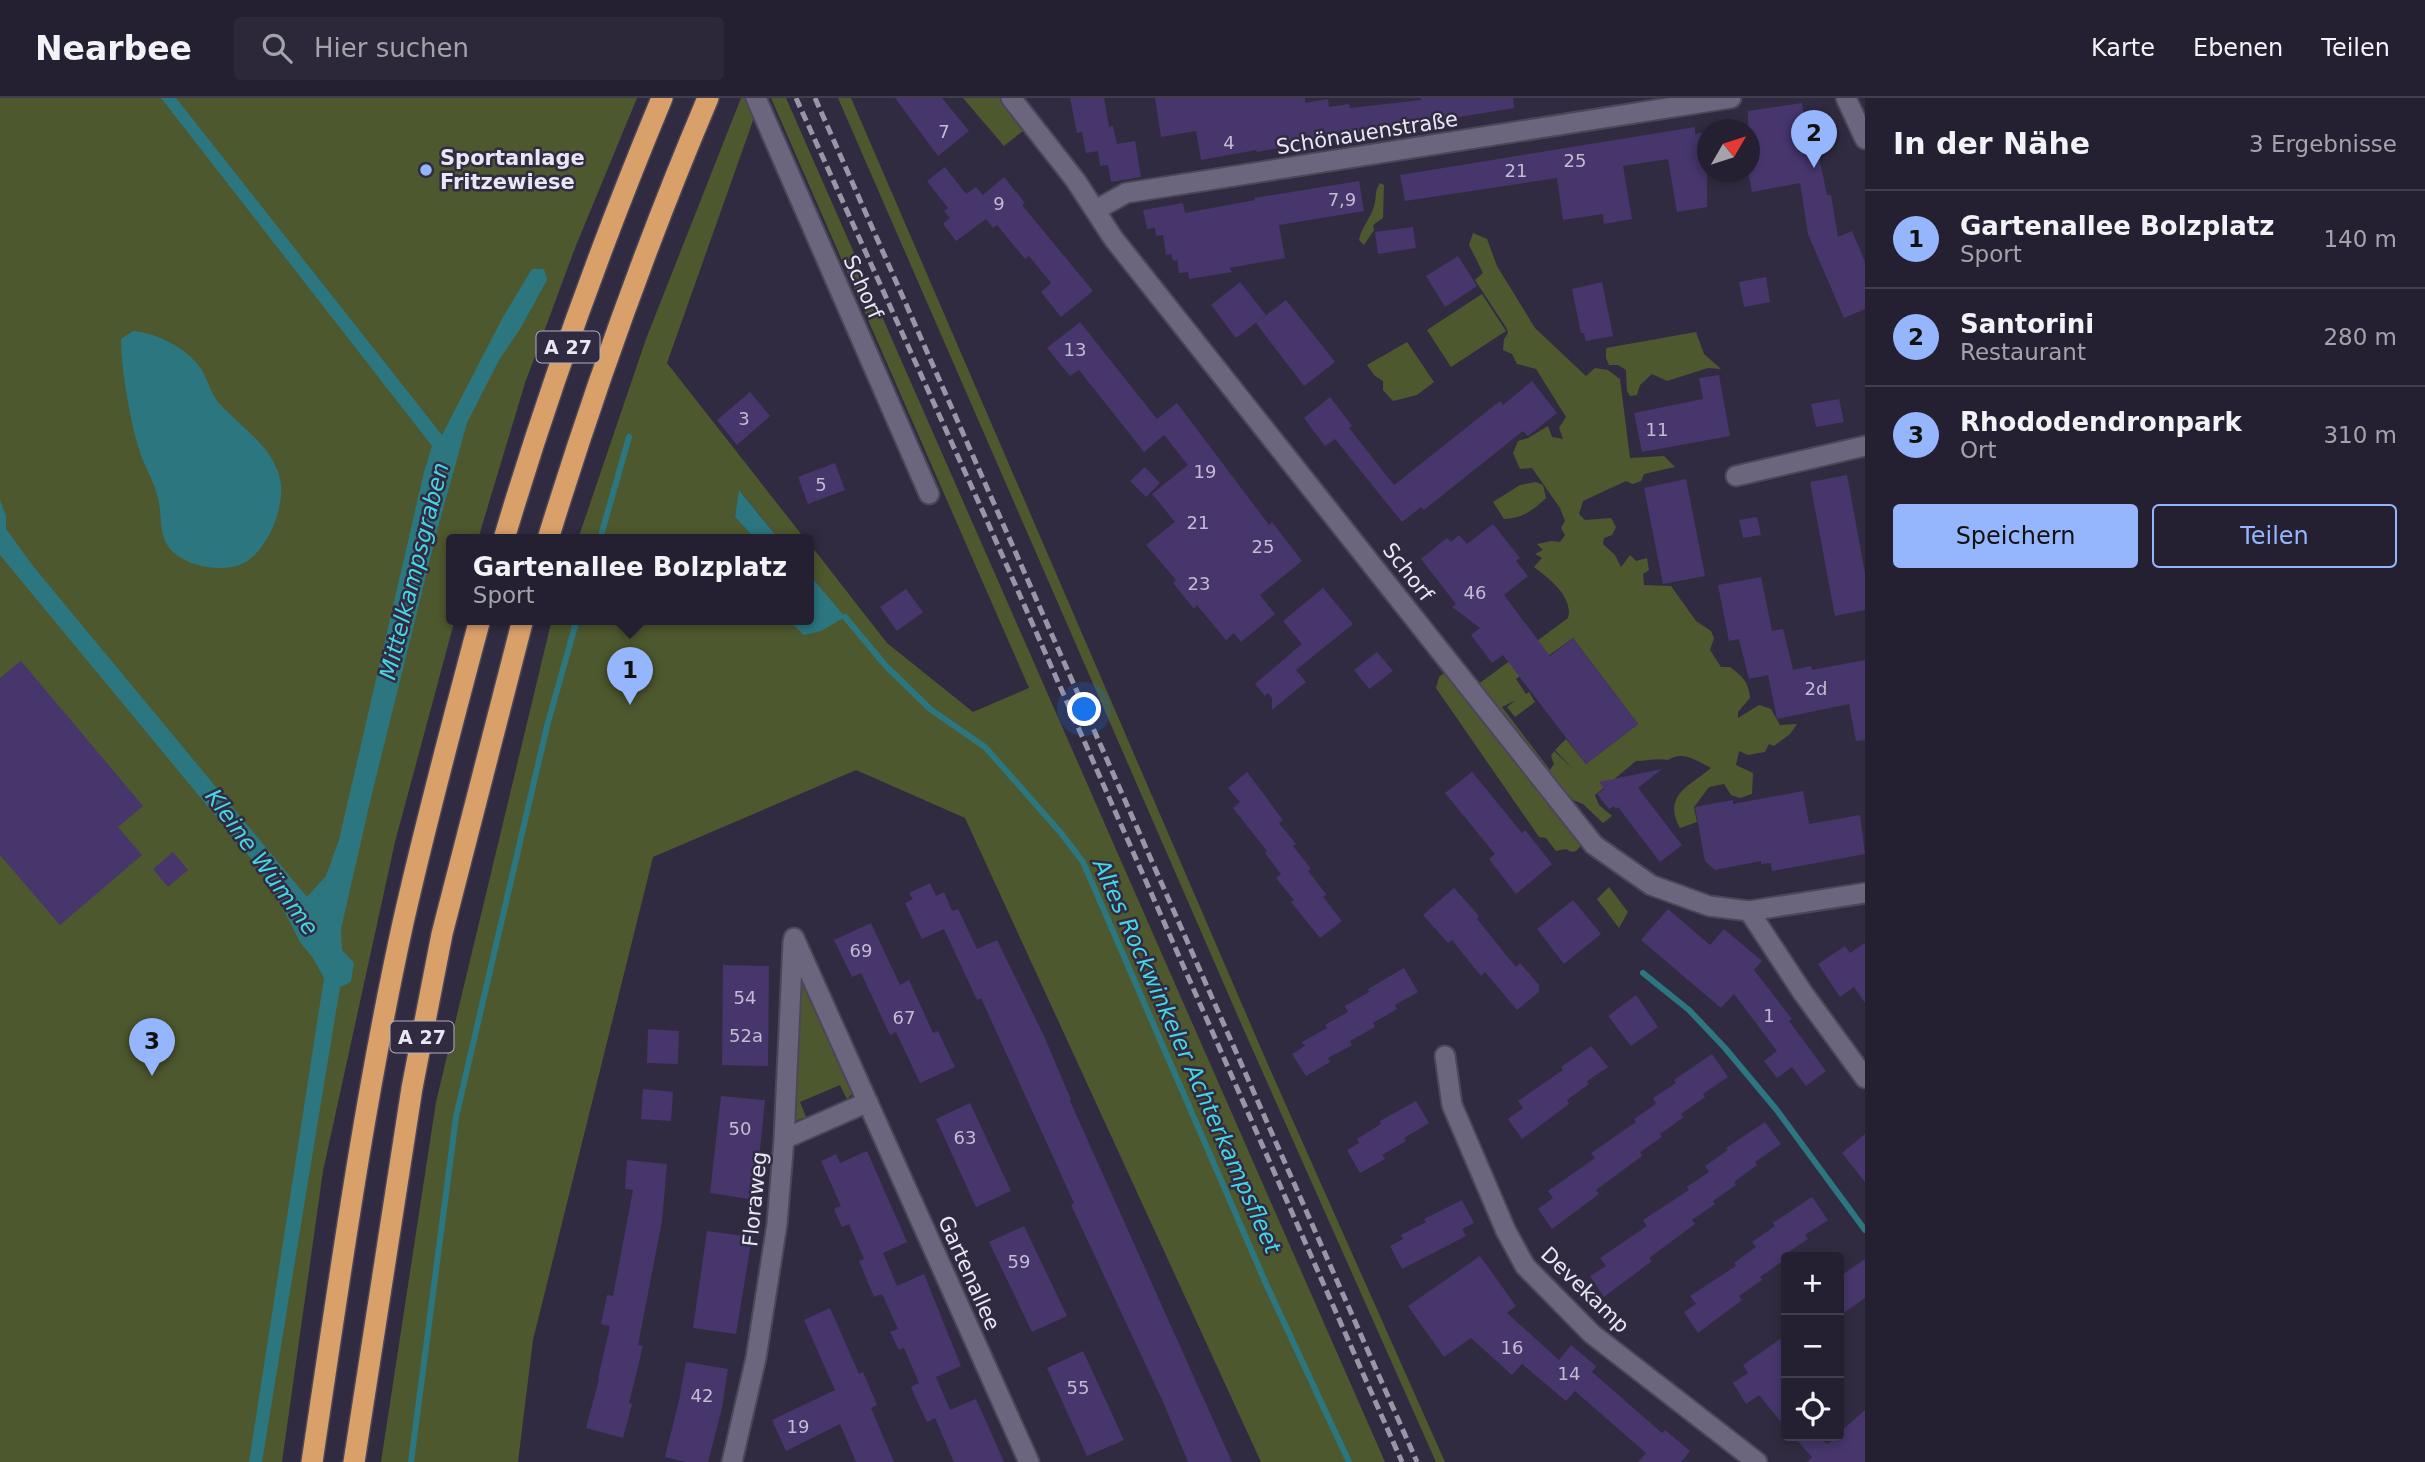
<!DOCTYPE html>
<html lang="de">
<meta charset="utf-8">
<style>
body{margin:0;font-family:"DejaVu Sans",sans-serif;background:#2d2839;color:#f1f3f6}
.controls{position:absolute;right:21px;bottom:21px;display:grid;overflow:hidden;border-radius:7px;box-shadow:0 4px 10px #0003}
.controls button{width:63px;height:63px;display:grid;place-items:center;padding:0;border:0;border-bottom:2px solid #423e4d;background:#252031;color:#f1f3f6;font:35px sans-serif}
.compass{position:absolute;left:1697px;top:21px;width:63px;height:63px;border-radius:50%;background:#252031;box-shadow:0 4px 10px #0003;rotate:51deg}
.you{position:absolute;left:1085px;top:612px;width:24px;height:24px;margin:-18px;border:5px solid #fff;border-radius:50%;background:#1a73e8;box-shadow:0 0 0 10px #1a73e833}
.badge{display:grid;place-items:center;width:46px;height:46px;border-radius:50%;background:#95b6fd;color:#111;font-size:23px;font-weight:700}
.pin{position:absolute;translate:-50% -58px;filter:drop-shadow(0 2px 4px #0008)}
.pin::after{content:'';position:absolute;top:37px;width:24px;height:21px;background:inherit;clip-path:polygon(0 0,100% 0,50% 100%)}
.popup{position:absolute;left:446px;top:436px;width:368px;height:91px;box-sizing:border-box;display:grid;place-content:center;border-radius:7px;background:#252031;filter:drop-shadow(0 2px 5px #0005);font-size:23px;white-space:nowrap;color:#a3a3ab}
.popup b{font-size:26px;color:#f1f3f6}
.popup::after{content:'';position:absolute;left:50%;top:100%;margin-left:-14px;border:14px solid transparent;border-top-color:#252031}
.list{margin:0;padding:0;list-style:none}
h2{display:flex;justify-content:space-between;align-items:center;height:91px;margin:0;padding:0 28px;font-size:30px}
h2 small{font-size:23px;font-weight:400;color:#a3a3ab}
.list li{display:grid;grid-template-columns:46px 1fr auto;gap:21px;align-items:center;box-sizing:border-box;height:98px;padding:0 28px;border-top:2px solid #423e4d}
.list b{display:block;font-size:26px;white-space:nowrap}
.list p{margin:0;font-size:23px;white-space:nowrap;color:#a3a3ab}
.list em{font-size:23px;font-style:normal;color:#a3a3ab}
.actions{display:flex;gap:14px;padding:21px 28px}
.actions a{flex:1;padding:16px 0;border:2px solid #95b6fd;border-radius:7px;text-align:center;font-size:24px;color:#95b6fd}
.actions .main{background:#95b6fd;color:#111}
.icon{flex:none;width:38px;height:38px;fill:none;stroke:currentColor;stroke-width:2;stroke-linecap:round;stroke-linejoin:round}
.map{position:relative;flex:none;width:1865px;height:1364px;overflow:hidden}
header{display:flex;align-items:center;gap:42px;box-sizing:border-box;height:98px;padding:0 35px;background:#252031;border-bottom:2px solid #423e4d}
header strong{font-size:33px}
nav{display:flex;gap:38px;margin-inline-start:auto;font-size:24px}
.search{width:490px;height:63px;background:#2d2839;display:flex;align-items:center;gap:18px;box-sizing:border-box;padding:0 24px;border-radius:7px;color:#a3a3ab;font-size:26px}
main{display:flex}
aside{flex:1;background:#252031}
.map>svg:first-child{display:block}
.green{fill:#4e582e;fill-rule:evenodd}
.water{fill:#2c767f}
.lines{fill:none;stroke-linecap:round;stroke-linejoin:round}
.stream{stroke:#2c767f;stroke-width:6}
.building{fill:#46366c}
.minor-casing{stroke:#4b4758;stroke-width:23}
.secondary-casing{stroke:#4b4758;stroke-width:23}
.motorway-casing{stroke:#4b4758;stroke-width:24}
.minor{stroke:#6b657e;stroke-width:19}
.secondary{stroke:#6b657e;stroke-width:19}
.motorway{stroke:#daa06a;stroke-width:21}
.rail{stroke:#9a96a7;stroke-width:5;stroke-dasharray:10 5;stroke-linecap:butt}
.poi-dot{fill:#95b6fd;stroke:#312b41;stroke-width:2.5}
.labels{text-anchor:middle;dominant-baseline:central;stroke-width:5;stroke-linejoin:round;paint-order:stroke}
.number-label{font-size:18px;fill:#c1bbd3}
.shield{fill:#312b41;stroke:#b2afbf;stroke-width:2}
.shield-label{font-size:19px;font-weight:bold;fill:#eae7f5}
.street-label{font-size:21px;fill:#eae7f5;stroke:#312b41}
.poi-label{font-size:21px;font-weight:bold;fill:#eae7f5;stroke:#312b41;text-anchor:start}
.water-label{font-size:23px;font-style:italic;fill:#45d6e6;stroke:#312b41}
</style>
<header>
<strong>Nearbee</strong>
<div class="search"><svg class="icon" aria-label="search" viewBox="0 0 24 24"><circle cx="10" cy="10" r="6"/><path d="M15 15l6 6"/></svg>Hier suchen</div>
<nav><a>Karte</a><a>Ebenen</a><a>Teilen</a></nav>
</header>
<main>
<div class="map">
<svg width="1865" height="1364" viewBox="0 0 1865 1364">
<rect width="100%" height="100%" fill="#312b41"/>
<path class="green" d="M0,0H637L575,150L525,285L478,441H452V521H455L395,744L323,1073L282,1364H0Z
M741,0H761L667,265L805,441H779L740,393L735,419L755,441H578L646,241Z
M771,0H786L1385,1364H1261L965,720L856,672L653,759L533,1242L518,1364H381L436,1004L552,521H787L788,524L844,519L809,476V445L887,545L973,614L1029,590Z
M838,0H851L1269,969L1445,1364H1436L1243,930Z
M963,0H1000L1024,32L1004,48Z
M1380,85L1384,87L1383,120L1373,127L1374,132L1364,147L1359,142C1361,130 1371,120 1374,108C1377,99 1374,93 1380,85Z
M1473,135L1487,141L1497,168L1535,230L1586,278L1595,270L1608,272L1620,281L1630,360L1664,358L1675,369L1644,376L1641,383L1633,386L1626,383L1583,403L1579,416L1585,422L1611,420L1616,429L1612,437L1604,440L1603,446L1615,457L1621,469L1630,457L1636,463L1647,460L1649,472L1643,476L1644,487L1671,488L1696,523L1711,533L1714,540L1710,552L1721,569H1730C1742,578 1749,584 1750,600L1738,614V620L1759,607L1771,611L1780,627L1797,626L1790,636L1774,648L1769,646L1765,654L1748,657L1739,653L1736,667L1753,675L1752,696L1740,700L1731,697L1724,686L1709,689L1694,709L1697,724L1680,730C1662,697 1690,688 1711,670C1697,663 1683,652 1668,662C1657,660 1647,663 1636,663L1595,697L1599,707L1612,718L1603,725L1583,706L1563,698L1473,590L1568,520C1574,500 1549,480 1534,469L1542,460L1535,456L1543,452L1537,446L1552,443L1560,444L1565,437L1561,430L1565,423L1560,410L1532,370L1520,371L1513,355L1518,343L1528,340L1548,328L1552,339L1563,341L1559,330L1566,319L1536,271L1517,266L1512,256L1503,252L1504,241L1508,235L1507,231L1475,182L1483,175L1469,147ZM1573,540L1638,626L1586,666L1566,641L1555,652L1573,671L1554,653L1551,658L1554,666L1550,672L1502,609L1516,602L1507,609L1515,619L1535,604L1529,594L1526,596L1516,581Z
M1482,196L1506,233L1451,269L1427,232Z
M1696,234L1704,256L1721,271L1708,270L1667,283L1652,276L1640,287L1637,297L1630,298L1627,293L1626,272L1618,267H1609L1606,260V250Z
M1407,244L1434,284L1417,297L1393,303L1383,292V283L1375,278L1367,267Z
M1536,384L1543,387L1546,400C1532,413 1523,420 1504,421L1493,404L1520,387Z
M1447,573L1585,740C1579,748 1578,759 1566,751L1556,753L1546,740L1539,739L1436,590L1439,579Z
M1609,789L1628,814L1619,830L1597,801Z
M799,871L853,990V995L847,1001L840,987L800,1004L806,1019L795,1023L792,1021Z"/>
<path class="water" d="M161,0H176L442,337L503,219L532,171H544L547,182L520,231L499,262L467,325L438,429L370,704L341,831L342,852L354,865L351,884L340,889L262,1364H249L324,880L313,860L300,844L272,789L252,762L0,457V402L6,418V431L33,468L307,799L326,778L339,742L424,374L432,348Z
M133,233C157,235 187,250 201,271C208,281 210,294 218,304C239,328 273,348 280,381C286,408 268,452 244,465C224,475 190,469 174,455C157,439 163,420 158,400C154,383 144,368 139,351C130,322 121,271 121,241Z
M739,392L779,441H755L735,419Z
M809,476L845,519L821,533L804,537L787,521H808Z"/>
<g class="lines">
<path class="stream" d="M600,441L629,339
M845,519L885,567L930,611L985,649L1061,735L1083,764L1267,1188L1349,1364
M1643,875L1689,912L1725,950L1776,1011L1865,1132
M411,1364L456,1019L547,628L577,521"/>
</g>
<path class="building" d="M895,0H942L969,33L938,58Z
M1070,0H1104L1109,29L1113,28L1117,46L1135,43L1141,79L1111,84L1108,67L1100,68L1098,53L1086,55L1082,34L1077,35Z
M1155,0H1305V5L1328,1L1329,9L1349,6L1350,10L1421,2V0H1513L1514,10L1410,27V30L1354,36L1257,54L1256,52L1201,62L1196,33L1161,39Z
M1802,5L1807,36L1814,35L1827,97H1831L1838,139L1852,133L1865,164V211L1844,220L1808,136L1800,85L1752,94L1749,78L1748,13Z
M1695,29V36L1707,34V109L1677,114L1668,61L1623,68L1632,121L1604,126L1603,116L1563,122L1557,80L1405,103L1400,77Z
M945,69L966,96L976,89L983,97L1004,79L1025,105L1022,107L1093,193L1061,219L1041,194L1051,185L1029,158L1025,161L997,127L993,130L986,121L956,143L943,126L950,120L944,113L948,110L927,83Z
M1359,83L1364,113L1279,127L1285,160L1229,170L1232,174L1189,181L1188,174L1179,175L1177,162L1173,163L1171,156L1166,157L1163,137L1156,138L1155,130L1147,131L1143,112L1183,105L1185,115L1255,102L1254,100Z
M1413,129L1416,150L1378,156L1375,134Z
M1458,158L1477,188L1445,209L1426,178Z
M1766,179L1770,204L1744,209L1739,184Z
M1240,184L1266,217L1236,240L1211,207Z
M1602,184L1613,238L1586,243L1584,235H1581L1572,191Z
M1286,202L1335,264L1304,288L1256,225Z
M1080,224L1157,321L1177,305L1269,427L1272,424L1302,463L1260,497L1275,516L1241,544L1234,535L1226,542L1197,507L1194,511L1173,485L1176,482L1146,447L1175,424L1152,396L1188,367L1164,337L1144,354L1079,272L1070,278L1047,250Z
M1719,277L1730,338L1642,354L1634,315L1703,301L1699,280Z
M1532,283L1557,315L1528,338L1523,333L1424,412L1421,409L1402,424L1335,341L1325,348L1304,320L1330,299L1352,328L1349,330L1394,387L1500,303L1503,307Z
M750,294L770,318L737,347L717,322Z
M1839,301L1844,324L1816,329L1811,306Z
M835,365L845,392L808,406L798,379Z
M1145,369L1160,385L1146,399L1130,383Z
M1847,377L1865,475V512L1835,518L1810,384Z
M1686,381L1705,478L1663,486L1644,390Z
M1757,419L1761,437L1743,440L1739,422Z
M1493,426L1520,460L1516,463L1528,478L1504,497L1550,558L1573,540L1638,626L1586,666L1503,557L1492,565L1471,537L1480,530L1452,509L1456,506L1421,461L1447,440L1451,444L1459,437L1467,446Z
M1761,479L1772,533L1783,531L1793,572L1811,568L1812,572L1865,562V642L1856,643L1849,606L1777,621L1768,577L1749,581L1739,541L1729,543L1718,487Z
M1323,490L1353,526L1296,572L1306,584L1272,612V600L1268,595L1265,598L1255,586L1302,546L1283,523Z
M906,491L923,514L897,533L880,509Z
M1377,554L1393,573L1369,591L1354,572Z
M21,563L143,708L118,729L142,757L60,827L0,757V580Z
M1662,671L1638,690L1682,747L1660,764L1618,709L1616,711L1614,708L1609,711L1597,696L1604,691L1599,684Z
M1247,674L1283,722L1279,725L1296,746L1293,748L1311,771L1308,773L1326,796L1323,799L1342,823L1320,840L1291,804L1294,802L1276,780L1281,776L1265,755L1267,753L1233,710L1240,704L1228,690Z
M1472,674L1522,735L1525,732L1552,766L1516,796L1489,761L1495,756L1445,695Z
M1803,693L1809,726L1860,717L1865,756L1772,773L1771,765L1761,766V763L1715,772L1705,763L1695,709L1733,702V706Z
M173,754L188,772L168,789L153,771Z
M930,785L936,798L944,794L952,813L958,811L977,851L997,842L1044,938L1071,1002L1070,1003L1232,1364H1188L1164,1306L1071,1107L1074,1105L981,900L977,902L944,831L922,841L905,805L913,801L909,795Z
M1454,790L1479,818L1477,821L1516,869L1520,865L1539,887V894L1517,912L1485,874L1481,878L1452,842L1448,845L1423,817Z
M1573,802L1601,836L1564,866L1537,831Z
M1668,811L1710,847L1724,831L1762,863L1754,872L1792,921L1789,923L1826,973L1806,988L1792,969L1777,980L1764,963L1777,953L1734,896L1721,910L1641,842Z
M871,825L900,887L909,882L933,935L938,933L955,969L920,985L896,934L890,937L861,875L852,879L834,842Z
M1865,845V905L1854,889L1840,899L1818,866L1845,848L1850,855Z
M723,867L769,868L768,968L722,967Z
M1404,870L1418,894L1395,907L1397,911L1373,925L1375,929L1350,943L1352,947L1328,960L1330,964L1306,978L1292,956L1305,948L1302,944L1327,930L1325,927L1348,914L1345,908L1369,894L1368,891Z
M1636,897L1658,929L1631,948L1608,918Z
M648,931L679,933L678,966L647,965Z
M1591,948L1608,969L1587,983L1589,986L1567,1002L1569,1006L1522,1041L1508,1021L1523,1010L1518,1003L1563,972L1561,969Z
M1712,956L1728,979L1703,996L1705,999L1681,1016L1684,1019L1660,1036L1662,1039L1640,1054L1642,1058L1596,1092L1599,1096L1552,1131L1538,1111L1553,1100L1548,1093L1595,1060L1591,1055L1636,1024L1634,1021L1656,1006L1653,1000L1676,985L1674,982Z
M643,991L673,994L671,1023L641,1021Z
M721,998L765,1002L755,1102L710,1095Z
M1416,1003L1429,1025L1404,1040L1406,1043L1382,1057L1385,1061L1360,1075L1347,1052L1359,1045L1357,1041L1381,1026L1380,1023Z
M970,1005L1011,1093L976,1109L936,1021Z
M1765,1024L1781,1046L1755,1064L1757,1067L1734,1084L1736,1087L1713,1103L1715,1106L1692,1122L1695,1126L1649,1160L1652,1163L1604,1199L1590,1178L1606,1168L1600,1160L1647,1128L1643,1122L1689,1092L1687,1089L1709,1074L1705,1068L1728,1052L1726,1050Z
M1865,1036V1084L1842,1055Z
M867,1053L907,1144L883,1155L897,1188L924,1176L961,1268L936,1279L950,1312L976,1301L1004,1364H954L935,1320L927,1324L919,1307L911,1289L919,1285L904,1250L899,1252L890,1234L898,1231L882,1196L874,1199L859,1163L864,1161L849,1126L842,1129L834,1111L841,1108L821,1063L836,1056L840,1065Z
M627,1062L667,1066L662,1123L638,1247L643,1248L629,1305L632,1306L623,1340L586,1330L599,1281H598L610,1228L601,1226L607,1197L613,1198L633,1092L625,1091Z
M1812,1099L1828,1122L1805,1137L1808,1141L1781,1159L1783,1163L1760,1179L1762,1182L1739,1198L1742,1202L1698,1235L1684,1214L1696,1206L1690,1198L1736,1168L1734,1165L1756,1149L1752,1144L1775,1128L1773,1125Z
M1462,1102L1474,1125L1462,1131L1466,1138L1402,1171L1390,1148L1403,1141L1401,1137L1426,1124L1424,1121Z
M1024,1128L1067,1218L1032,1234L989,1144Z
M707,1133L752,1139L736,1236L693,1230Z
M1480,1158L1516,1208L1507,1215L1559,1262L1571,1247L1596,1268L1592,1274L1662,1335L1665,1332L1690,1353L1681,1364H1638L1646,1355L1575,1293L1566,1303L1522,1266L1512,1277L1471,1240L1444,1259L1408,1208Z
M1865,1161V1200L1839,1218V1179Z
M830,1210L859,1276L863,1274L877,1307L871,1310L894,1364H856L840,1326L786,1353L772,1322L835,1292L804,1222Z
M1786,1237V1330L1759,1297L1746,1306L1733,1285L1748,1275L1743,1267Z
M1083,1253L1124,1342L1087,1358L1047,1270Z
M686,1264L728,1271L722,1310L708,1364H686L665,1359L679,1303Z
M1865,1312V1364H1807L1812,1359L1793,1338H1819L1827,1346L1839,1338V1335Z"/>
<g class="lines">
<defs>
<path id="minor" d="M756,0L929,396
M1011,0L1076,83L1113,140L1594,747L1651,787L1709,808L1749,813L1865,795
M1096,112L1126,95L1731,0
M1736,378L1865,348
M1749,813L1803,895L1865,980
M794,840L1029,1364
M1445,958L1452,1007L1506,1133L1525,1168L1592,1236L1757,1364
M784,1041L868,1004
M732,1364L756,1260L777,1126L784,1041L793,844"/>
<path id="secondary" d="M1846,0L1865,41"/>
<path id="motorway" d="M504,441C548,293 603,142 662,0
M548,441C594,292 647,144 708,0
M312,1364C339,1184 364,1003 403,825C426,723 453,622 480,521
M354,1364L412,990L442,836L523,521"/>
</defs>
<use href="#minor" class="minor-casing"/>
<use href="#secondary" class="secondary-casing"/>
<use href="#motorway" class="motorway-casing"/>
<use href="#minor" class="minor"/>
<use href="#secondary" class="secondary"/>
<use href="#motorway" class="motorway"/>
<path class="rail" d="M796,0L988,425L1402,1364
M815,0L1417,1364"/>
</g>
<circle class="poi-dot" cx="426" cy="72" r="7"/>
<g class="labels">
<g class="number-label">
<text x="944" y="33">7</text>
<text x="1229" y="44">4</text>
<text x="1575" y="62">25</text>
<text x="1516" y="72">21</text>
<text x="1342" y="101">7,9</text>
<text x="999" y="105">9</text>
<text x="1075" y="251">13</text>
<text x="744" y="320">3</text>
<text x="1657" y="331">11</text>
<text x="1205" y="373">19</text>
<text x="821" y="386">5</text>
<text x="1198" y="424">21</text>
<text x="1263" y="448">25</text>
<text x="1199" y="485">23</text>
<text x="1475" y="494">46</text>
<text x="1816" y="590">2d</text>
<text x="861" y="852">69</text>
<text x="745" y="899">54</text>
<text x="1769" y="917">1</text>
<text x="904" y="919">67</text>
<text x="746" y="937">52a</text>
<text x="740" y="1030">50</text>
<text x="965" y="1039">63</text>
<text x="1019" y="1163">59</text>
<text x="1512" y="1249">16</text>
<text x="1569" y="1275">14</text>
<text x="1078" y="1289">55</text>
<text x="702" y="1297">42</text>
<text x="798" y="1328">19</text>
</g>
<g class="shield">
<rect x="536.5" y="233.5" width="63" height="31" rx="5"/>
<rect x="390.5" y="923.5" width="63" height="31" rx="5"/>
</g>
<g class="shield-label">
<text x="568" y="249">A 27</text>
<text x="422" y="939">A 27</text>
</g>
<g class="street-label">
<text transform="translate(1367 35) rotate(-9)">Schönauenstraße</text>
<text transform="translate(863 189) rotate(66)">Schorf</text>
<text transform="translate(1408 474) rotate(52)">Schorf</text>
<text transform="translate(755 1101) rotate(-84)">Floraweg</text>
<text transform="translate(969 1175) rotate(66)">Gartenallee</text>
<text transform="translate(1585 1192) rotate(44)">Devekamp</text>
</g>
<g class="poi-label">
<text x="440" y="60">Sportanlage<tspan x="440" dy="24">Fritzewiese</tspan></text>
</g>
<g class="water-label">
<text transform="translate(414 473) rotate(-76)">Mittelkampsgraben</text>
<text transform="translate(262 764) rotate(54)">Kleine Wümme</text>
<text transform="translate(1187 958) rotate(66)">Altes Rockwinkeler Achterkampsfleet</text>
</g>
</g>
</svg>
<div class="controls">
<button>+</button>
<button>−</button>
<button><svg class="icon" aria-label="locate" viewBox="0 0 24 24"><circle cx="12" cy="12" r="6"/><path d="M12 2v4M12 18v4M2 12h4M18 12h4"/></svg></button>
</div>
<svg class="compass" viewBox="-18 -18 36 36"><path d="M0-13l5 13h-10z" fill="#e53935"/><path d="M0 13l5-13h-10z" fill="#a3a3ab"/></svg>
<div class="you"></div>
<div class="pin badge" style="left:630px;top:607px">1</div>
<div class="popup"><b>Gartenallee Bolzplatz</b>Sport</div>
<div class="pin badge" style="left:1814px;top:70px">2</div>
<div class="pin badge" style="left:152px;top:978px">3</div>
</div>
<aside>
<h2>In der Nähe<small>3 Ergebnisse</small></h2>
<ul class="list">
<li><span class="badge">1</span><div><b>Gartenallee Bolzplatz</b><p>Sport</p></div><em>140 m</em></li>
<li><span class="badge">2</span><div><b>Santorini</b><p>Restaurant</p></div><em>280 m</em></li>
<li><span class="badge">3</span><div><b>Rhododendronpark</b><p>Ort</p></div><em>310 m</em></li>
</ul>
<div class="actions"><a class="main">Speichern</a><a>Teilen</a></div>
</aside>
</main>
